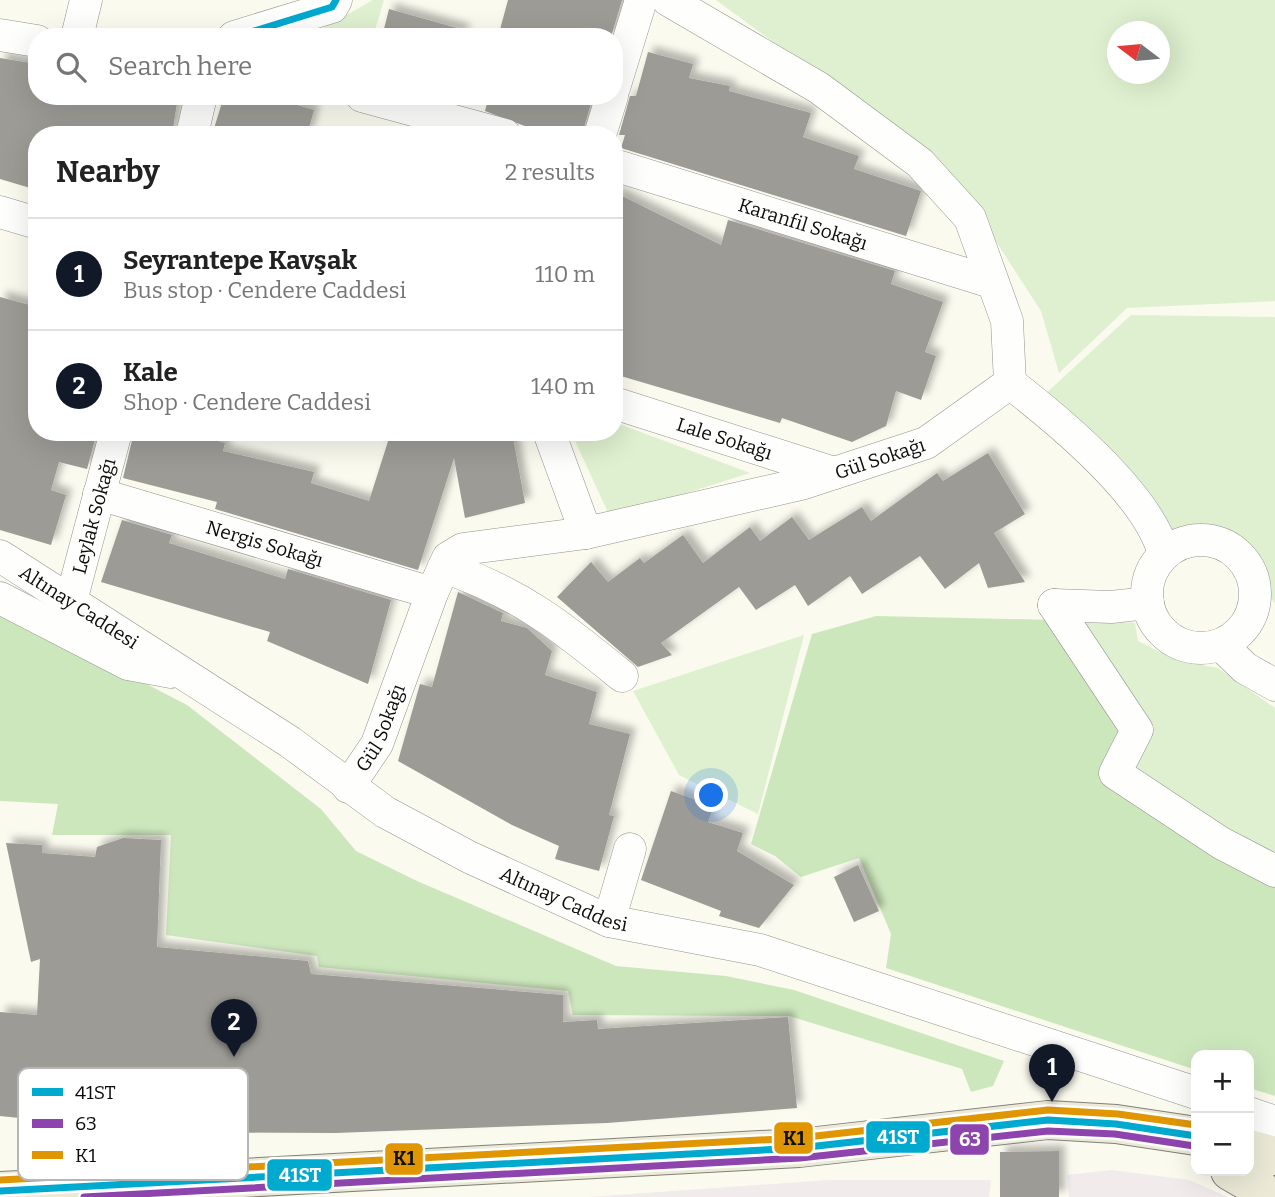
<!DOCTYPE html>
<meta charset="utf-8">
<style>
body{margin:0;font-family:Bitter,serif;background:#f6f6f6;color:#222}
.controls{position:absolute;right:21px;bottom:21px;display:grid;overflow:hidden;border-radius:14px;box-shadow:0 7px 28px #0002}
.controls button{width:63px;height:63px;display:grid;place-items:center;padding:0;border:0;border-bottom:2px solid #e0e0e0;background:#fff;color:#222;font:35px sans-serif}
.compass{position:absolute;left:1107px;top:21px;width:63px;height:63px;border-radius:50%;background:#fff;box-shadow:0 7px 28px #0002;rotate:286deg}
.you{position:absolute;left:712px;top:796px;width:24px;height:24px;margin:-18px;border:5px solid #fff;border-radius:50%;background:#1a73e8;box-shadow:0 0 0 10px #1a73e833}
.badge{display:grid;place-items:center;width:46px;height:46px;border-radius:50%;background:#111827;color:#fff;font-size:23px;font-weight:700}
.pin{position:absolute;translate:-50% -58px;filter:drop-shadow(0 2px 4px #0008)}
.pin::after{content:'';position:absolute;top:37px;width:24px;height:21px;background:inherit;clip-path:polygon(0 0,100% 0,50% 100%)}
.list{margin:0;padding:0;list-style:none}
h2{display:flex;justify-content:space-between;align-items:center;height:91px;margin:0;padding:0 28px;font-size:30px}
h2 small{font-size:23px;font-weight:400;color:#767676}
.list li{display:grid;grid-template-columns:46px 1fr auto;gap:21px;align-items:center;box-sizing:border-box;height:112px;padding:0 28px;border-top:2px solid #e0e0e0}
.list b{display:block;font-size:26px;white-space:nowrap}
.list p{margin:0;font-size:23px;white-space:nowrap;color:#767676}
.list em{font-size:23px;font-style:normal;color:#767676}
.icon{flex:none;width:38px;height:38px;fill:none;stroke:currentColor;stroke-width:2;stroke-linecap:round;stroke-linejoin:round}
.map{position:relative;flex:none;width:1275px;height:1197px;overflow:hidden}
.search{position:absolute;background:#fff;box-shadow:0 7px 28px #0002;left:28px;top:28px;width:595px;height:77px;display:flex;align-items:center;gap:18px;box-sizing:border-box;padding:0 24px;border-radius:28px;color:#767676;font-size:26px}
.panel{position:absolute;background:#fff;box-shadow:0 7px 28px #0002;left:28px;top:126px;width:595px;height:315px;border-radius:28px}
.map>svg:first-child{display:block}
.industrial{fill:#f1ebec}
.green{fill:#def0cf;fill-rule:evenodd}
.forest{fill:#cde7bd}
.building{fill:#9c9b95;filter:url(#shadow)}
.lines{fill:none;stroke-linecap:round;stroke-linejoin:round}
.minor-casing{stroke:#93938e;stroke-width:33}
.major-casing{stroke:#80807b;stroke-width:40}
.minor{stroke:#fefefd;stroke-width:32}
.major{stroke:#ecead7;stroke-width:38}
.bus-1-casing{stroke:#fff;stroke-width:12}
.bus-2-casing{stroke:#fff;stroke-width:12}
.bus-3-casing{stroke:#fff;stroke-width:12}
.bus-1{stroke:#00a9ce;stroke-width:7}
.bus-2{stroke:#8e44ad;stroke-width:7}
.bus-3{stroke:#df9601;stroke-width:7}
.labels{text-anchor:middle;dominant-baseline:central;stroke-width:7;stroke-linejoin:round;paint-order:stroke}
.street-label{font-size:19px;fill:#0b0b0b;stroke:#fff}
.key{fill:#fff;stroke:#b6b6b6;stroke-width:2}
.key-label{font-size:19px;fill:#0b0b0b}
.line-badge{stroke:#fff;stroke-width:2.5}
.badge-label{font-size:19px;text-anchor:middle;font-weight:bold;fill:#fff}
.pale-badge-label{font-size:19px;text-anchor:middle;font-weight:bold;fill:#111}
</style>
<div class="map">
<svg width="1275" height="1197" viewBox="0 0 1275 1197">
<defs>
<filter id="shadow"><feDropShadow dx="6" dy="-6" stdDeviation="3.5" flood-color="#0004"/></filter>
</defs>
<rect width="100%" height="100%" fill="#fafaef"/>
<path class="industrial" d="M1112,1170L1189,1180L1228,1197H1069L1067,1175Z
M828,1180H991L989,1197H589Z"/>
<path class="green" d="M373,0H384L373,37H307Z
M716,0H1275V301L1127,308L1059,373L1041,311L995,240L916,147ZM1118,32H1160V74H1118Z
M1131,315L1275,317V603C1261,590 1262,569 1251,554C1232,527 1198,531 1171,539L1042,397Z
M614,422L750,473L610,517L571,432H614Z
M1078,619L1135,623L1138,641L1176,660L1218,668L1275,708V864L1124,768Z
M804,635L758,814L679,775L633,691Z"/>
<path class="forest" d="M0,608L187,705L321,809L356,851L417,881L616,966L726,976L794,990L1004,1061L993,1086L971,1092L962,1069L789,1016L573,1015L568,991L319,967L317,956L166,935L171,835H52L58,804L0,801Z
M876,616L1056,620L1125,729L1101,783L1275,883V1096L1249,1088V1055H1196V1070L886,968L891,934L859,858L801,877L775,856L751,844L812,634Z"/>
<path class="building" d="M508,0H622L611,37H498Z
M389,9L464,30L463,37H382Z
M648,52L693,64L689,78L730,86L729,91L811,113L803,137L859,156L854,169L921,191L906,236L621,148L625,135H619L630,96H636Z
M0,58L37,64V96H178L172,135H37V190L0,179Z
M224,96H267L314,110L307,135H212Z
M489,96H593L582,135H532L533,129L485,111Z
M614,192L721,245L728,220L895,271L891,284L943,302L925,352L936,356L921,400L896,391L886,426L852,442L782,418L780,423L614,374Z
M0,297L37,307V432H97L87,469L59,462L51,490L66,495L51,545L0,530Z
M134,432H185L225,443L223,451L314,472L311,483L369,501L391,432H512L525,503L465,518L454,458L418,570L215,509L217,502L123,478Z
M988,453L1025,514L994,533L1025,582L988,588L979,563L945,589L920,556L862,594L850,576L808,606L795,585L756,610L739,587L661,643L672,655L638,667L557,597L591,562L608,582L640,558L644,563L683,535L703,563L750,527L760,541L792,517L809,540L862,507L871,521L937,473L943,481Z
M122,520L172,535L169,543L285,579L288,569L391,600L368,684L267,641L270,632L101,582Z
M458,592L503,613L501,621L527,628L552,651L545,675L597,692L589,724L630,734L609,815L614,816L599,871L555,859L559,846L512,825L398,761L420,684L432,687Z
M671,791L714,806L708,822L743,833L737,851L794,885L759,928L719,916L721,911L641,880Z
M123,838L161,840L157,947L308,961L311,974L563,995V1022L597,1020L598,1029L788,1017L797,1108L607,1123L335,1133L132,1132L29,1127V1119L0,1116V1012L37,1015L40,959L31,962L6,843L42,845V853L95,857L97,847Z
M858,865L879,911L854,922L834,877Z
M1059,1151V1197H1000V1152Z"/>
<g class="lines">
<defs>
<g id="minor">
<path d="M0,35L37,41"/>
<path d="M77,37L86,0"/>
<path d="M234,37L332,7L336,0"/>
<path d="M614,88L641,0"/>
<path d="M362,96L505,135"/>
<path d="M192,135L201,96"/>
<path d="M600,135L612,96"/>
<path id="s1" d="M614,165L991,282"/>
<path d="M0,212L37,223"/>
<path d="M1010,383C1059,421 1148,494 1164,554"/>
<path id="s2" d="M614,403L834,473"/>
<path d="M549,432L586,533"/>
<path id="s3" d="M99,494L432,593"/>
<circle cx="1201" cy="594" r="54"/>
<path id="s4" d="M0,556L290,742L385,812L469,857L609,921L760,950L1196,1093"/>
<path d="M444,567C520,593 561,626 622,676"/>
<path d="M0,598L128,664L171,672"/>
<path id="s5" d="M71,601L116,432"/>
<path d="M1054,605L1137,730L1115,773L1221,843L1275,871"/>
<path d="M1054,605L1111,607L1148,603"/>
<path d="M1221,645L1245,668L1275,685"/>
<path id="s6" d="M348,787L377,744L432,593L448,558L463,549L586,533L801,484L926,443L1010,383L1007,321L970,218L920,163L819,88L668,0"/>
<path d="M609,921L630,849"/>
<path d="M1249,1113L1275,1122"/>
</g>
<path id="major" d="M1249,1149L1275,1156
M1230,1171L1259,1188L1266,1197
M0,1191L799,1148L1048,1120L1116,1124L1196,1136"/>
</defs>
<use href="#minor" class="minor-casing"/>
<use href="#major" class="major-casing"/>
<use href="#minor" class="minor"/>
<use href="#major" class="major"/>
<defs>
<path id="bus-1" d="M235,37L332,7L336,0
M0,1191L799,1148L1048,1120L1116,1124L1196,1136"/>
<path id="bus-2" d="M84,1197L800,1158L1048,1131L1115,1134L1194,1146"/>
<path id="bus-3" d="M0,1180L798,1138L1048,1110L1118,1114L1196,1125"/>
</defs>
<use href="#bus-1" class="bus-1-casing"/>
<use href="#bus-2" class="bus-2-casing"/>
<use href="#bus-3" class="bus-3-casing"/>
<use href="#bus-1" class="bus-1"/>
<use href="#bus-2" class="bus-2"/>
<use href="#bus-3" class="bus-3"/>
</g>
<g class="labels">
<g class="street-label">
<text stroke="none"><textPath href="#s1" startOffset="198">Karanfil Sokağı</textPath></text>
<text stroke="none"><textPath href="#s2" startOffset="116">Lale Sokağı</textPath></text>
<text stroke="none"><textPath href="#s6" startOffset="696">Gül Sokağı</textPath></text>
<text stroke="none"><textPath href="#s5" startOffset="88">Leylak Sokağı</textPath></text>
<text stroke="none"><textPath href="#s3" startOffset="173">Nergis Sokağı</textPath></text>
<text stroke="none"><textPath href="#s4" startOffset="94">Altınay Caddesi</textPath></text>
<text stroke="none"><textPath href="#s6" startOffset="68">Gül Sokağı</textPath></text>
<text stroke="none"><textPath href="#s4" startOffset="662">Altınay Caddesi</textPath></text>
</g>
</g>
<rect x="18" y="1068" width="230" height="112" rx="10" class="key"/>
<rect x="32" y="1088" width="31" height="8" fill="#00a9ce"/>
<rect x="32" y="1119" width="31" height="9" fill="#8e44ad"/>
<rect x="32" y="1151" width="31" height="8" fill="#df9601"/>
<g class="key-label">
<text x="75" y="1099">41ST</text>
<text x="75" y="1130">63</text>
<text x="75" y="1162">K1</text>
</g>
<g class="line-badge">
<rect x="865" y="1120" width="66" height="34" rx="7" fill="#00a9ce"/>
<rect x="773" y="1121" width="41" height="34" rx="7" fill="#df9601"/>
<rect x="949" y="1123" width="41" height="33" rx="7" fill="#8e44ad"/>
<rect x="384" y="1142" width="40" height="34" rx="7" fill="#df9601"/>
<rect x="266" y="1158" width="67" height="34" rx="7" fill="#00a9ce"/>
</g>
<g class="badge-label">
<text x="898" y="1144">41ST</text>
<text x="970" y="1146">63</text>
<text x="300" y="1182">41ST</text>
</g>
<g class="pale-badge-label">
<text x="794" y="1145">K1</text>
<text x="404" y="1165">K1</text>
</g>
</svg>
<div class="controls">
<button>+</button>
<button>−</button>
</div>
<svg class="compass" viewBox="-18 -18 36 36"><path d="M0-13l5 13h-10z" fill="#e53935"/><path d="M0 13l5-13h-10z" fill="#767676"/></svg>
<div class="you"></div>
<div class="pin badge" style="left:1052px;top:1102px">1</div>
<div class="pin badge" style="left:234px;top:1057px">2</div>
<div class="search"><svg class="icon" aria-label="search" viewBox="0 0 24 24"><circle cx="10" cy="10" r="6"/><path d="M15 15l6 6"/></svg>Search here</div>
<section class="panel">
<h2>Nearby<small>2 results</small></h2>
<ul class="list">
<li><span class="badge">1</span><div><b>Seyrantepe Kavşak</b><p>Bus stop · Cendere Caddesi</p></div><em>110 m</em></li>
<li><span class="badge">2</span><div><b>Kale</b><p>Shop · Cendere Caddesi</p></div><em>140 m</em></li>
</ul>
</section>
</div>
